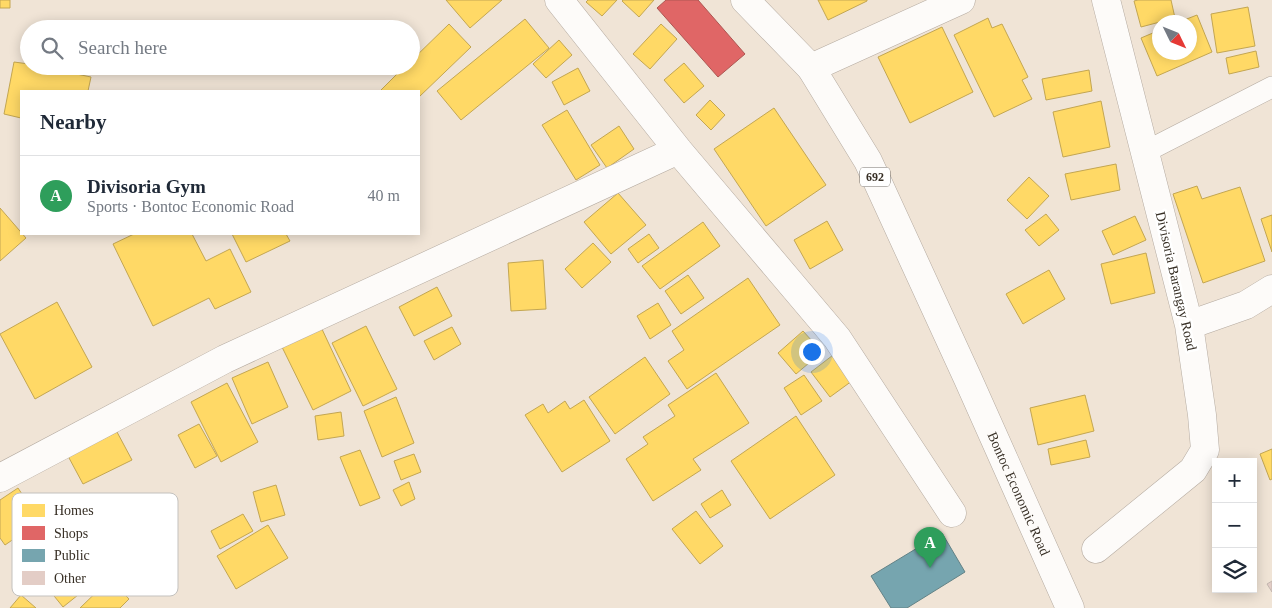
<!DOCTYPE html>
<meta charset="utf-8">
<style>
body{margin:0;font-family:"Times New Roman",serif;background:#f2f2f3;color:#1f2937}
.controls{position:absolute;right:15px;bottom:15px;display:grid;overflow:hidden;border-radius:0px;box-shadow:0 2px 12px #0003}
.controls button{width:45px;height:45px;display:grid;place-items:center;padding:0;border:0;border-bottom:1px solid #e0e1e3;background:#fff;color:#1f2937;font:25px sans-serif}
.compass{position:absolute;left:1152px;top:15px;width:45px;height:45px;border-radius:50%;background:#fff;box-shadow:0 2px 12px #0003;rotate:133deg}
.you{position:absolute;left:811px;top:351px;width:18px;height:18px;margin:-12px;border:4px solid #fff;border-radius:50%;background:#1a73e8;box-shadow:0 0 0 8px #1a73e833}
.badge{display:grid;place-items:center;width:32px;height:32px;border-radius:50%;background:#786e63;color:#fff;font-size:16px;font-weight:700}
.pin{position:absolute;translate:-50% -41px;filter:drop-shadow(0 1px 2px #0008)}
.pin::after{content:'';position:absolute;top:26px;width:18px;height:15px;background:inherit;clip-path:polygon(0 0,100% 0,50% 100%)}
.list{margin:0;padding:0;list-style:none}
h2{display:flex;justify-content:space-between;align-items:center;height:65px;margin:0;padding:0 20px;font-size:21px}
h2 small{font-size:16px;font-weight:400;color:#747a83}
.list li{display:grid;grid-template-columns:32px 1fr auto;gap:15px;align-items:center;box-sizing:border-box;height:80px;padding:0 20px;border-top:1px solid #e0e1e3}
.list b{display:block;font-size:19px;white-space:nowrap}
.list p{margin:0;font-size:16px;white-space:nowrap;color:#747a83}
.list em{font-size:16px;font-style:normal;color:#747a83}
.icon{flex:none;width:28px;height:28px;fill:none;stroke:currentColor;stroke-width:2;stroke-linecap:round;stroke-linejoin:round}
.map{position:relative;flex:none;width:1272px;height:608px;overflow:hidden}
.search{position:absolute;background:#fff;box-shadow:0 2px 12px #0003;left:20px;top:20px;width:400px;height:55px;display:flex;align-items:center;gap:12px;box-sizing:border-box;padding:0 18px;border-radius:28px;color:#747a83;font-size:19px}
.panel{position:absolute;background:#fff;box-shadow:0 2px 12px #0003;left:20px;top:90px;width:400px;height:145px;border-radius:0px}
.map>svg:first-child{display:block}
.homes{fill:#ffd966;stroke:#c3a652}
.shops{fill:#e06666;stroke:#ad5652}
.public{fill:#76a5af;stroke:#638286}
.building{fill:#e3cdc6;stroke:#c3b7b0}
.lines{fill:none;stroke-linecap:round;stroke-linejoin:round}
.service-casing{stroke:#b4aaa0;stroke-width:22}
.minor-casing{stroke:#b4aaa0;stroke-width:29}
.primary-casing{stroke:#b4aaa0;stroke-width:29}
.service{stroke:#fdfbf9;stroke-width:21}
.minor{stroke:#fdfbf9;stroke-width:28}
.primary{stroke:#fdfbf9;stroke-width:28}
.labels{text-anchor:middle;dominant-baseline:central;stroke-width:5;stroke-linejoin:round;paint-order:stroke}
.shield{fill:#fff;stroke:#736d66;stroke-width:1}
.shield-label{font-size:12px;font-weight:bold;fill:#372f25}
.street-label{font-size:14px;fill:#372f25;stroke:#fff}
.key{fill:#fff;stroke:#c3c1be;stroke-width:1}
.key-label{font-size:14px;fill:#372f25}
</style>
<div class="map">
<svg width="1272" height="608" viewBox="0 0 1272 608">
<rect width="100%" height="100%" fill="#f0e4d6"/>
<path class="homes" d="M0,0H10V8H0Z
M446,0H502L470,28Z
M588,0H617L602,16L586,2Z
M623,0H654L639,17L622,1Z
M818,0H867V1L828,20Z
M1138,0H1171L1175,18L1141,27L1134,1Z
M1248,7L1255,46L1217,53L1211,14Z
M1197,15L1212,52L1157,76L1141,38L1160,30V52H1190V22H1179Z
M988,18L992,28L1002,24L1028,77L1022,80L1032,99L994,117L954,35Z
M525,19L549,48L461,120L437,91Z
M449,24L471,47L419,97V91H382L381,90L405,66H411V61Z
M661,24L677,39L650,69L633,54Z
M942,27L973,92L910,123L878,57Z
M559,40L572,55L546,78L533,64Z
M1256,51L1259,67L1229,74L1226,58Z
M14,62L29,64V66H38L91,77L88,91H21V118L4,114Z
M684,63L704,86L684,103L664,80Z
M578,68L590,91L564,105L552,82Z
M1089,70L1092,91L1046,100L1042,79Z
M710,100L725,115L711,130L696,115Z
M1101,101L1110,147L1063,157L1053,112Z
M774,108L826,185L766,226L714,149Z
M567,110L600,165L576,180L542,125Z
M619,126L634,149L607,168L591,145Z
M1116,164L1120,190L1071,200L1065,174Z
M1029,177L1049,196L1027,219L1007,200Z
M1197,186L1202,199L1240,187L1265,261L1203,283L1173,194Z
M618,193L646,225L611,254L584,222Z
M0,208L26,238L0,261Z
M1046,214L1059,230L1039,246L1025,230Z
M1272,215V252L1261,219Z
M1135,216L1146,240L1113,255L1102,231Z
M827,221L843,250L810,269L794,240Z
M703,222L720,246L660,289L642,266Z
M134,234H192L206,261L230,249L251,292L215,309L209,298L153,326L113,244Z
M232,234H286L290,241L246,262Z
M649,234L659,248L638,263L628,249Z
M593,243L611,262L582,288L565,269Z
M1146,253L1155,293L1111,304L1101,264Z
M543,260L546,309L511,311L508,263Z
M1049,270L1065,299L1023,324L1006,294Z
M688,275L704,298L681,314L665,291Z
M748,278L780,325L687,389L668,361L684,350L672,331Z
M437,287L452,316L414,336L399,307Z
M57,302L92,367L35,399L0,334Z
M658,303L671,325L650,339L637,316Z
M366,326L397,389L363,406L332,343Z
M321,327L351,391L313,410L282,347Z
M452,327L461,344L434,360L424,341Z
M803,331L822,352L796,374L778,353Z
M837,352L856,378L830,397L811,372Z
M645,357L670,394L615,434L589,397Z
M268,362L288,407L252,424L232,378Z
M716,373L749,423L693,459L701,470L653,501L626,459L648,444L643,437L675,416L668,405Z
M804,375L822,401L801,415L784,388Z
M227,383L258,442L221,462L191,402Z
M1085,395L1094,431L1038,445L1030,408Z
M396,397L414,443L382,457L364,411Z
M584,400L610,441L562,472L525,415L543,404L548,413L565,401L570,409Z
M341,412L344,436L318,440L315,416Z
M796,416L835,475L770,519L731,461Z
M199,424L217,456L195,468L178,435Z
M117,432L132,460L83,484L68,456Z
M1086,440L1090,457L1051,465L1048,449Z
M1272,449V479L1270,480L1260,454Z
M360,450L380,498L360,506L340,457Z
M414,454L421,472L401,480L394,461Z
M409,482L415,499L401,506L393,490Z
M276,485L285,515L261,522L253,492Z
M18,488L40,521L5,545L0,538V500Z
M722,490L731,505L710,518L701,504Z
M696,511L723,546L700,564L672,529Z
M243,514L253,531L220,549L211,531Z
M268,525L288,558L236,589L217,556Z
M72,547L98,579L63,607L37,575Z
M110,579L129,599L120,608H80Z
M21,595L36,608H10Z"/>
<path class="shops" d="M666,0H698L745,54L718,77L657,8Z"/>
<path class="public" d="M942,533L965,572L907,608H891L871,576Z"/>
<path class="building" d="M1272,581V592L1267,584Z"/>
<g class="lines">
<defs>
<path id="service" d="M1145,152L1272,87"/>
<path id="minor" d="M559,0L678,150L837,338L952,513
M811,68L961,0
M1189,325L1246,305L1272,289
M0,478L225,359L678,150
M1096,549L1193,470L1205,450L1202,415L1189,325L1106,0"/>
<g id="primary">
<path id="s1" d="M745,0L811,68L868,161L968,379L1070,608"/>
</g>
</defs>
<use href="#service" class="service-casing"/>
<use href="#minor" class="minor-casing"/>
<use href="#primary" class="primary-casing"/>
<use href="#service" class="service"/>
<use href="#minor" class="minor"/>
<use href="#primary" class="primary"/>
</g>
<g class="labels">
<rect class="shield" x="860" y="167.5" width="30" height="19" rx="4"/>
<g class="shield-label">
<text x="875" y="177">692</text>
</g>
<g class="street-label">
<text transform="translate(1176 281) rotate(77)">Divisoria Barangay Road</text>
<text stroke="none"><textPath href="#s1" startOffset="569">Bontoc Economic Road</textPath></text>
</g>
</g>
<rect x="12" y="493" width="166" height="103" rx="8" class="key"/>
<rect x="22" y="504" width="23" height="13" fill="#ffd966"/>
<rect x="22" y="526" width="23" height="14" fill="#e06666"/>
<rect x="22" y="549" width="23" height="13" fill="#76a5af"/>
<rect x="22" y="571" width="23" height="14" fill="#e3cdc6"/>
<g class="key-label">
<text x="54" y="515">Homes</text>
<text x="54" y="538">Shops</text>
<text x="54" y="560">Public</text>
<text x="54" y="583">Other</text>
</g>
</svg>
<div class="controls">
<button>+</button>
<button>−</button>
<button><svg class="icon" aria-label="layers" viewBox="0 0 24 24"><path d="M12 4l9 5-9 5-9-5zM3 14l9 5 9-5"/></svg></button>
</div>
<svg class="compass" viewBox="-18 -18 36 36"><path d="M0-13l5 13h-10z" fill="#e53935"/><path d="M0 13l5-13h-10z" fill="#747a83"/></svg>
<div class="you"></div>
<div class="pin badge" style="left:930px;top:568px;background:#2e9e5b">A</div>
<div class="search"><svg class="icon" aria-label="search" viewBox="0 0 24 24"><circle cx="10" cy="10" r="6"/><path d="M15 15l6 6"/></svg>Search here</div>
<section class="panel">
<h2>Nearby<small></small></h2>
<ul class="list">
<li><span class="badge" style="background:#2e9e5b">A</span><div><b>Divisoria Gym</b><p>Sports · Bontoc Economic Road</p></div><em>40 m</em></li>
</ul>
</section>
</div>
